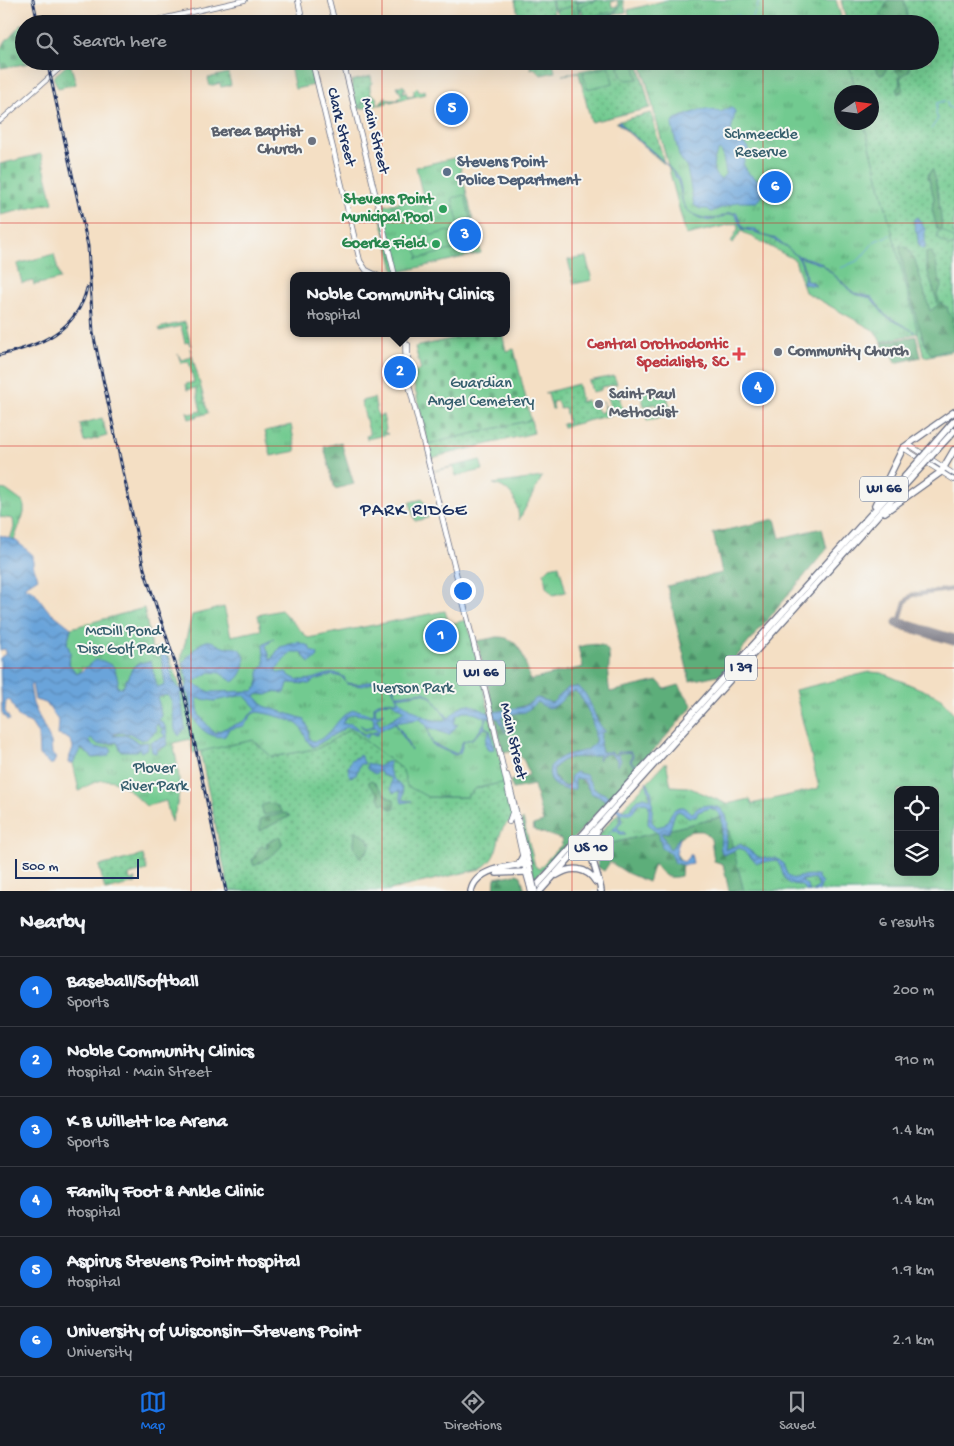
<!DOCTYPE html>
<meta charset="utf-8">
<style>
body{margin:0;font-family:"Gochi Hand",sans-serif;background:#242831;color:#f1f3f6}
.controls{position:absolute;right:15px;bottom:15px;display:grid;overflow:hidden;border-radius:10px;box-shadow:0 5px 20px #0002}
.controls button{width:45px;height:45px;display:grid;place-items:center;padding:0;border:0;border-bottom:1px solid #363941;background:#171b24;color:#f1f3f6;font:25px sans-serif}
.compass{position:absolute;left:834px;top:85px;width:45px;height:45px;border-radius:50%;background:#171b24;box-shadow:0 5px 20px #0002;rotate:77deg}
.scale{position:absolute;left:15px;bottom:12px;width:124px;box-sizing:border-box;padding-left:5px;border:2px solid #1b2f5e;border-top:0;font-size:14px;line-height:18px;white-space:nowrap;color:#1b2f5e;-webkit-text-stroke:4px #f6f6f2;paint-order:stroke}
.you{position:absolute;left:462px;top:590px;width:18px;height:18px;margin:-12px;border:4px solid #fff;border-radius:50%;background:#1a73e8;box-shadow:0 0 0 8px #1a73e833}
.badge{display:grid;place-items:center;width:32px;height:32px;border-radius:50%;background:#1a73e8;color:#fff;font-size:16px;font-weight:700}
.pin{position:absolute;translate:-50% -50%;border:2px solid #fff;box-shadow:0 1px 5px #0006}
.popup{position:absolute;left:290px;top:272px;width:220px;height:65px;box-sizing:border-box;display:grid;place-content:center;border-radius:10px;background:#171b24;filter:drop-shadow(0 1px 4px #0005);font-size:16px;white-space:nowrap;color:#9ea1a6}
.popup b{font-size:19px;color:#f1f3f6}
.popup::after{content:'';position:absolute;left:50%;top:100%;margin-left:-10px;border:10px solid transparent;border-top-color:#171b24}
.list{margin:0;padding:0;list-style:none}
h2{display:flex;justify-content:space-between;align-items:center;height:65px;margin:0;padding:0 20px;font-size:21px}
h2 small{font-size:16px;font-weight:400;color:#9ea1a6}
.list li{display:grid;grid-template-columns:32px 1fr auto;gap:15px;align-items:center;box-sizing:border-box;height:70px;padding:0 20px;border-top:1px solid #363941}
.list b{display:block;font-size:19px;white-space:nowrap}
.list p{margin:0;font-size:16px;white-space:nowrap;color:#9ea1a6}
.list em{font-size:16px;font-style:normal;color:#9ea1a6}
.icon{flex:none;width:28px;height:28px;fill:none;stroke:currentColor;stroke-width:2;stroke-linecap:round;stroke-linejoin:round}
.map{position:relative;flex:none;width:954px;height:891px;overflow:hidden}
.search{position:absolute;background:#171b24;box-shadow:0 5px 20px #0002;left:15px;right:15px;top:15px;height:55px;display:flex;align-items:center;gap:12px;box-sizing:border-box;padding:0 18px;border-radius:28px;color:#9ea1a6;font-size:19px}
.sheet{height:485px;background:#171b24}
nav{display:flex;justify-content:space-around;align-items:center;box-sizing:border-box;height:70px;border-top:1px solid #363941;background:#171b24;font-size:14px;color:#9ea1a6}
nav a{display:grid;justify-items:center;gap:2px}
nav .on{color:#1a73e8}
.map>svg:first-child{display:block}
.grass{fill:url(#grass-dots);stroke:#467c77}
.forest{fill:url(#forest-firs);stroke:#3c6e6c}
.wetland{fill:url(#wetland-marsh);stroke:#467c77}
.cemetery{fill:url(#cemetery-stones);stroke:#467c77}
.park{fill:url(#park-tufts);stroke:#467c77;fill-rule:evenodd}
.pitch{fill:#72ca90;stroke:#467c77}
.water{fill:url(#water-waves);stroke:#436a9c;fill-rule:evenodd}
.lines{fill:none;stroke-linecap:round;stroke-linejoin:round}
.stream{stroke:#6ba4da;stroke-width:1}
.taxiway{stroke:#888791;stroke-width:4.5}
.runway{stroke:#888791;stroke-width:11}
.secondary-casing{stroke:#676d82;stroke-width:5.5}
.primary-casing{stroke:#676d82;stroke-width:6}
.trunk-casing{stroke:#676d82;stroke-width:7}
.motorway-casing{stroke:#676d82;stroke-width:8}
.secondary{stroke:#fff;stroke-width:4}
.primary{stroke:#fff;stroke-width:4.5}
.trunk{stroke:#fff;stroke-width:5}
.motorway{stroke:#fff;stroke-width:5.5}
.rail-casing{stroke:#1b2f5e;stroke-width:3}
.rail{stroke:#f6f6f2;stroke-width:1;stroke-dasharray:4;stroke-linecap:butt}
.trunk-bridge-casing{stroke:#676d82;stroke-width:7;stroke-linecap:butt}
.motorway-bridge-casing{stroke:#676d82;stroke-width:8;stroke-linecap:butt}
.trunk-bridge{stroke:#fff;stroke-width:5}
.motorway-bridge{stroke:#fff;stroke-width:5.5}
.grid{fill:none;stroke:#d62828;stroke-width:1;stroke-opacity:0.55}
.worship-dot{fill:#6b7280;stroke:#f6f6f2;stroke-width:2}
.service-dot{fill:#5c6f8a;stroke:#f6f6f2;stroke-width:2}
.leisure-dot{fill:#2e9e5b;stroke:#f6f6f2;stroke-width:2}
.health-dot{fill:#e0444e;stroke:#f6f6f2;stroke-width:2}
.labels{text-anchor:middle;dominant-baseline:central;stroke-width:4;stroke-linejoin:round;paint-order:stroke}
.shield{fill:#f6f6f2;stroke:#5d6b8a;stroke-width:1}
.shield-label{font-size:15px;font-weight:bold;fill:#1b2f5e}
.street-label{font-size:16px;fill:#1b2f5e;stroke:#f6f6f2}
.worship-label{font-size:16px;font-weight:bold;fill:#5b616d;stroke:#f6f6f2;text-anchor:start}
.park-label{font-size:16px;fill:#355e6d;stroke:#f6f6f2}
.service-label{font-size:16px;font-weight:bold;fill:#4e5e75;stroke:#f6f6f2;text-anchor:start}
.leisure-label{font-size:16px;font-weight:bold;fill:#27864d;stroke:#f6f6f2;text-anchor:end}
.health-label{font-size:16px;font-weight:bold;fill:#be3a42;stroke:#f6f6f2;text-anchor:end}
.quarter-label{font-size:19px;letter-spacing:1px;fill:#1b2f5e;stroke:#f6f6f2}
</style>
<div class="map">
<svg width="954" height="891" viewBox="0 0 954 891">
<defs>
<pattern id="grass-dots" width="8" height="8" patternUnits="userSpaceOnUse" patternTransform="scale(1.25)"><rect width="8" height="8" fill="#72ca90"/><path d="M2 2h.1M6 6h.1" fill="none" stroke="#5da479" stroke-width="1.8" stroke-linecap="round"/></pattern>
<pattern id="forest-firs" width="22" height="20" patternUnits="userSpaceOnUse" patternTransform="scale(1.25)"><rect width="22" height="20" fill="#5dae7a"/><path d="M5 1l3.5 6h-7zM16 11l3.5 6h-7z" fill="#4c8e67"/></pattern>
<pattern id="wetland-marsh" width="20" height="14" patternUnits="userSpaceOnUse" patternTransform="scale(1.25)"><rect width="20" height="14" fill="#72ca90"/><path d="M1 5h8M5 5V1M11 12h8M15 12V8" fill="none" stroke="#5da479"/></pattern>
<pattern id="cemetery-stones" width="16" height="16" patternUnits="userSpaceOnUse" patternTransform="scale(1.25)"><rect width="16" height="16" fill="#72ca90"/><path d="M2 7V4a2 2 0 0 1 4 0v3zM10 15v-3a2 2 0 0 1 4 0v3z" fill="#5da479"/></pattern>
<pattern id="park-tufts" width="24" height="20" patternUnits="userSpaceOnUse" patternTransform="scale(1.25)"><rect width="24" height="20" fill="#72ca90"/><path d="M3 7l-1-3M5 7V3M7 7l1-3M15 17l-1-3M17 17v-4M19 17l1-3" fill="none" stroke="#5da479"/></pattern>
<pattern id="water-waves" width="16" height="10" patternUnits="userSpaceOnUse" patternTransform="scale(1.25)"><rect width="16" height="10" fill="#6ba4da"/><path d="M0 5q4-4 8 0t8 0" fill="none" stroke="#5786b4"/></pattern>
</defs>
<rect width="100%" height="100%" fill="#f6f6f2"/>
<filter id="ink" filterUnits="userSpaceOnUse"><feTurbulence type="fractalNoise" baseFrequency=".02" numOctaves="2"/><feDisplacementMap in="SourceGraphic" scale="10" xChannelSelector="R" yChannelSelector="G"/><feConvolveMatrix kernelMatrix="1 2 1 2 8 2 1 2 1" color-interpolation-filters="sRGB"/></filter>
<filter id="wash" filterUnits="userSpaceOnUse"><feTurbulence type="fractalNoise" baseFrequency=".0096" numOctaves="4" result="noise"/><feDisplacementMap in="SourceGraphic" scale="20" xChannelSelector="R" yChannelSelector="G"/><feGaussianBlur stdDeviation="1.12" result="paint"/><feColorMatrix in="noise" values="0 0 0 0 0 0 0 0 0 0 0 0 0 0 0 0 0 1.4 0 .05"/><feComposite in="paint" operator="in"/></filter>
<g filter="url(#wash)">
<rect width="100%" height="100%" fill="#f4dfc4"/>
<path class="grass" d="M515,0H551L556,24H520Z
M552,0H587L574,2L578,3L577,8L585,20L615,14L621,3L620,0H623L626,12L575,24H568L577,22L572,6L555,11L557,9H554Z
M596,0H617L611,2L612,7L619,6L613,12L586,18L583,17L581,5Z
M841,0H954V351L924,357L864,123L872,122V92H856L848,61H930V24H847Z
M525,61L529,64L527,61H553L555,72L541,75L534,68L531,69L530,64L529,65Z
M624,61H638L650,108L591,122L579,73L562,75Z
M228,73L231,85L221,87L220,83L210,86L208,78Z
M371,76L372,83L370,84V93L376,97L378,105L359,109L370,94L357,109L351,81Z
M397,86H404L406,90L403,89L404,94L406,92L407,96L414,95V90L417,87L419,92L425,90L426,94L394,101L391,102L388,100L387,103L379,105L386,96L384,102L387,98L390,100H399L398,97L402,96Z
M651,113L664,163H663L616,122Z
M185,322L191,346L188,342L185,343L181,326L160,331L159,328Z
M190,348L208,413L189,419L187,411L190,414L201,411L196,388L187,390L186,384L194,382L189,362L181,363L178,354L181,360L192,357Z
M614,376L617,384L601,387V390L592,392L589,381Z
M578,384L581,399L579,402L587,400L589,406L595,403L596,409L601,413L605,407L603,401L606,408L610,407L608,395L618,391L623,412L563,427L562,424L568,423L565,408L560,409L557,401L552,402L554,409H552L548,394L544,393Z
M665,388L672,415L647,421L645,411L647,415L658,413L657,404L644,406L641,393Z
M374,398L378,416L383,415L386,429L384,432L388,434L367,439L366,436L370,435L361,401Z
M531,420L534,433L431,458L428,444Z
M350,729L403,770L428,797H466L476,788L506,782L515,819C490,828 507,854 480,869L385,891H229L200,751L253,740L272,757L319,748Z
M523,819L535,866L539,869L557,849H561L534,879L521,821Z
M143,855L147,870L129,875L130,880L135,879L136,883L105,890L99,866Z"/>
<path class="forest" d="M888,0H904L908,20L895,23L880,16Z
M851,61L886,62L888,65L884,74L880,75L871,63L853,65Z
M898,61H910L909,71L900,78L903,91L898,94L896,89L899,87L900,75L895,70L897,66L893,64Z
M932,169C936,173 943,225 941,230L937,229L932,209L934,198L928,175Z
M900,245L907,248L915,260L930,311L938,305L926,266V252H931C939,263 936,276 942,285L937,294L940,303L947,307L949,314L954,318V349L931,354C922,347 900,260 900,245Z
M916,336L921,357L895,363L892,351L885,353L882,343Z
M341,442L354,484L335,489L324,447Z
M775,519L780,538L822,528L827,549L722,674L690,681L667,586L722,573L713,533Z
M497,637C522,636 525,663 530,680L583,667L578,647C625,635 603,666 610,692L658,681L665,689L679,685L693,706L638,768L631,762L633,756L631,752L616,753V756L613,753L602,752L600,745L601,733L605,731C591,719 590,700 577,687L568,688L552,703H546L540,698L518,708L494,712L477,641Z
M571,691H577C587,703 598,726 595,742C585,761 562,743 549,773L561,789H574V779L580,777L588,789L607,802L563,850L557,849L562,844L561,839L534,830L533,825L543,822L534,785L513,789L510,781L529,775C525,761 521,749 503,752L495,717L498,718L505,730L500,718L503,715H512L538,702L549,708Z
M630,752L632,755L630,762L637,768L611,798C606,794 601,794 596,790C587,783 589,774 575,772L568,787L560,784L553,774C557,752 585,759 599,754V760L600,756L610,753L616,758L618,765L617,753Z
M372,780L389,798L394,799L395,809H390L385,803L382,804L377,793L369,785V781Z
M268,803L278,806L282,812L264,815L261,806Z
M286,813L290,816L260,831V820L262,818Z
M726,816L744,891H729L723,864L714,861L711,839L703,831C685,830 679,835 675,852L682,862L681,876C666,880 661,874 654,863L648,882L627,873L610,862L604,871L598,867L595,847Z
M355,830L367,838L371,845L361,859L354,848Z
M280,836L282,845C277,853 263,861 254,866L252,860L261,846L268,848L266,843Z
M517,874L521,876L525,891H494L495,878Z"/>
<path class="wetland" d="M944,231L954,239V246H949L938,239L937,232Z"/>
<path class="cemetery" d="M23,23L24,61L30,63L1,68L0,48Z
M41,154L53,203L0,215V164Z
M478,333H502L506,351L514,349L531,420L428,444L411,372L421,370L415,347Z
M102,418L107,436L84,442L80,424Z
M480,460L483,470L456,476L453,467L434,471Z"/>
<path class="park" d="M667,0H836L843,24H631L628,10Z
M309,61L314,85L295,89L289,62Z
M641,61H848L856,92H842V122L864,123L918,333L881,342L875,331L805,292L795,260L741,231L733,243L731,242L738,229L737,223L686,235Z
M67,65L71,66L76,84L58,88L53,77Z
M458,157L481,253L395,273L378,207L423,197L416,167Z
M54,254L60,279L34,285L33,281L22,283L17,264Z
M586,257L592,280L574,284L568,260Z
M291,425L296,451L271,456L265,431Z
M542,477L519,520C518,503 512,488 493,484Z
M0,489L6,490L24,503V513L14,540L10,539L14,527L13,519L0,517Z
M423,499L428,518L415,521L410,502Z
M559,565L566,592L553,595L546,587L544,573L550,567Z
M224,607L231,636L261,630L258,615L281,610L308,638L445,611L449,624L467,620L506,782L476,788L466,797H428L407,786L403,770L350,729L319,748L272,757L253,740L193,753L190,739L173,743C179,772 184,794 171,822L166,801L146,806C122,783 111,769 79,791L73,763L80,748L86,753L104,756L112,751L110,747L96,748L89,741L90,738L112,744L117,742L121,751L139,748L143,750L147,749L128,735L112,736L121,732L149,736L156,730L155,727L158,723L159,727L164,728L165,737L153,741L151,745L153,753L166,746L165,727L159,719L161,715L158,699L160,696L163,698L160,687H156L145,663C132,663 128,677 123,687L117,688V684L84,667L77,674L69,664L70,652L67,643L71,628L144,608L152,649L166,647L181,689L185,688L181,659L192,615Z
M870,672L882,673L940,697L954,714V891H744L725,816L595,847L601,832L666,762L671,786L688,787L727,804L750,799L752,804L819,788L795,690ZM898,790H935V872H898Z"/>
<path class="pitch" d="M587,0H598L581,5L580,13L586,18L615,11L619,6L617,0H620L621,6L615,14L585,20L578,16V2Z
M573,6L576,22L559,24L556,10Z
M634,63L638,79L626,80L621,76L619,66Z
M609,67L613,83L587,89L583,73Z
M465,195L471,222L459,225L452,198Z
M448,231L457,238L458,244L455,249L416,259L419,256L414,246L417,239Z
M430,623L453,626L450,649C435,648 427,637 430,623Z"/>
<path class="water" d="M731,107L735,111C734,126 723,140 744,144C754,153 745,155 743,164L749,174L761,182C766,191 764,197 756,202H737L711,212L708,209H700L694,205L687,168L679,156L672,125L675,119L700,110L707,109L721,112ZM719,150L722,152L726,173L721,179C709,174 713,158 719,150Z
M617,122H620C632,141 662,156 677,176C684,186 679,201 686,209C696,219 718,223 728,213H737L743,228L754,229L765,236L777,239L796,255L820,262L854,293L872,297L885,315L915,332L885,316L871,298L854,294L823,265L799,257C803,264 806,272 806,281L813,282L816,286L803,284C813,252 765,233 742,229L735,214C724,212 715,224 702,219C671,206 689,192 671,170C657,152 633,137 617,122Z
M917,217L925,229V249L921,248L918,243C919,234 913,228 914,219Z
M0,535L15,540L33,555V565L38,578L24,587L34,591L47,609L71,628L67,643L70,652L69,664L77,674C94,665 91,652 114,667L118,680L117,688L123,687L133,667L139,663L151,661L157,687L165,685L161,656L162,652C176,659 166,680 180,689L186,688L188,682L183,662C190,656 193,648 202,643C212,637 215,645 223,647C228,649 234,646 239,649C250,656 244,677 233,682L220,673L210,672L192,683L210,692L253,691C260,686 259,678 259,670L265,664L263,645L274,638L266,646L271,660L280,647L298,642L309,646L311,651L317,653L318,655L316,659L309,663L301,652H291L276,669L278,673L286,672C300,689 319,674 335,673L344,677L346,683L358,684L384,678L392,682L396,695L424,692L433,698L435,703L449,718C468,697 467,704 489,713L523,707L537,698L552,703L568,688L578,687C592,695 592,719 605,731L601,733L600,745L602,752H611L616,756L618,752H631L633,755L631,762L639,768L630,762L632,755L630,752L617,753L621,760L617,766V760L610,753L600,756L598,760L599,754C584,761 565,751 554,769C552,778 558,783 565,787L569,786L571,776L575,772L586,775L594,789L609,796L620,809L624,811L631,809L638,799L644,797L651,799L646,781C656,793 651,808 652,822L657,827L665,825C671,816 671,806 684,807L692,813L699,807L708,805L720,808L726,815L728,823L725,850L740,844L760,858H776L783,863C791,891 796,871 817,876L822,883L819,891H813L819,886L814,878L801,881L807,885L810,891H806L801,885L789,884C781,877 783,866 776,860L757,863L740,848L723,855C714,840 734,816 710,808L698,812L696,817H689L679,811L675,813L669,832L661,833L670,850L680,837L676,853L678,859L684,862L691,854L693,863L684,865L675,863L671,854L662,848L659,834L648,824L649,806L645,802L639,803L632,813L620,814L622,821L617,828L626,834H620L616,830L611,832L620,821L619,813L604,799L591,793L583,779L575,778V789C559,791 547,784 550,767C566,747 586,758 595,742C597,729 585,698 575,691L568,693C559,704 551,714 538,702L525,712L503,715L501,718L506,733L498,718H487L484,727L488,728L490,730L494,749L489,751C484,746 485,738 489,733V729L485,728L472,739L464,741L460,753L455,755L432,745L427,726L420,719L395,723C402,730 407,741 411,751L395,723L380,730L377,735L369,734L367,739L356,729L347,727L313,747C305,741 306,735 301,728C297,720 266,713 257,712L252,714L244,726L229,729L225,736C211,740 196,727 192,714C190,706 190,697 186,691L180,693L185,728L179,736L175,730L171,698L168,695L160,696L158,699L161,715L159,720C167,724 169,737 166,746L157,749L156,753L152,752L150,742L165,737L162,732L164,728H160L158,723L155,727L157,730L147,739L141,740L129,733H115L113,736L128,735L138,743L148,742V748L141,752L139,748L137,751H121L117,742L99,745L91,738L89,741L96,748L110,747L112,751L108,756L93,758L81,748L73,763H69L70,755L73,749C73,739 66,737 58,735L59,722L46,703L35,700L32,684L30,686L33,704L51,742L52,754L56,758L53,764H50L39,755L38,734L31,723L19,718L10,700L6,701L5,711L10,720H7L2,713L0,658L6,653L5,649L0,650ZM332,675L342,677L347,684L362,686L386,679L391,684L398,702C389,702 382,699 374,706V715C367,715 361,710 356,710C338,710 332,741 313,741L309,739L308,727L304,719L264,706L255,696L259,694L267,695L274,692L285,693L288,683L309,684L315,680ZM423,693L432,698L448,720C433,721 427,720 415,711C407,706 404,705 397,697ZM244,695L257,709C251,712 247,720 242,722C232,726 224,728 214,733L199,715L197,698L214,701ZM391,702L405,711L380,726L376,718L384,713L376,715L375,707L382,703ZM463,712H471L486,718C482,729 475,740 463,741L457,754L433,744L429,736L428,727L446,734H450L458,724L454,725L456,716ZM354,714L373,717L374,726L365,728L360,725L365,730L375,727L378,731L364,735C356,728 354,721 342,724L346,717Z
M360,755L365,764H360L356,775L350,777L348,768L351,760Z
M386,762H390C386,781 401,780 403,792C404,795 402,798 403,800L412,801L402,803L399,791L394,793L391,790V778L382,775L380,771L375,774L367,769V763L378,767Z"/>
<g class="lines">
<path class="stream" d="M696,24L737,15L747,20L752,18L760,0
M931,129L938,119L936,114L937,103L944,101L947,102L948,107L954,110
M841,268L859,260L875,241L890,235
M597,866L603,844L611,832"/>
<path class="taxiway" d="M899,623L905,602L912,595L954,589"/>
<path class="runway" d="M898,623L954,640"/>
</g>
</g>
<g filter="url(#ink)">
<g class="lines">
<defs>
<path id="secondary" d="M139,24L245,0
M0,121L68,61
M908,444L954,474
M903,448L954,480"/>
<path id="primary" d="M298,0L303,24
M329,0L335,24
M312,61L360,261L366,270L378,276
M343,61L395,276
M405,333L406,373L491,713L526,872
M408,345V367
M507,775L529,864
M509,822L512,813"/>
<path id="trunk" d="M529,864L533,883
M526,872L530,886"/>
<path id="motorway" d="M926,453L954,421
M931,456L954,431
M875,505L903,448L954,412
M885,512L941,472L954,450
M597,831C584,853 598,869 601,891
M518,866L523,856
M497,873L526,872
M557,875C571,866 587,867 596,882
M471,891C476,868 509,866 529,864
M532,891L918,462
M540,891L923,465"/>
</defs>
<use href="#secondary" class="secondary-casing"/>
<use href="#primary" class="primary-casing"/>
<use href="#trunk" class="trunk-casing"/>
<use href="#motorway" class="motorway-casing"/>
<use href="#secondary" class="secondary"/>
<use href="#primary" class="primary"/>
<use href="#trunk" class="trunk"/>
<use href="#motorway" class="motorway"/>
<defs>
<path id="rail" d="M33,0L38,24
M47,61L88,246L93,333L144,569L182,684L226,891
M0,355C39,346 77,331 87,288"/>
</defs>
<use href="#rail" class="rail-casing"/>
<use href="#rail" class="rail"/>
<defs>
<path id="trunk-bridge" d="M533,883L535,891
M530,886L531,891"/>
<path id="motorway-bridge" d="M918,462L926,453
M923,465L931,456"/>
</defs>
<use href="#trunk-bridge" class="trunk-bridge-casing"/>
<use href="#motorway-bridge" class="motorway-bridge-casing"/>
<use href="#trunk-bridge" class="trunk-bridge"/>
<use href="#motorway-bridge" class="motorway-bridge"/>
</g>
</g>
<path class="grid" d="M191,0V24M382,0V24M572,0V24M763,0V24M191,61V891M382,61V891M572,61V891M763,61V891M0,223H954M0,446H954M0,668H954"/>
<g class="worship-dot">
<circle cx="312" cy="141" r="5"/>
<circle cx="778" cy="352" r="5"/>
<circle cx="599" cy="404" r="5"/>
</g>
<circle class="service-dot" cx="447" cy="172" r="5"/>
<g class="leisure-dot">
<circle cx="443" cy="209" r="5"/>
<circle cx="436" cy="244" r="5"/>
</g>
<path class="health-dot" d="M736.5 346.5h5v5h5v5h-5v5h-5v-5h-5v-5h5z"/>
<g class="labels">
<g class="shield">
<rect x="860" y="476.5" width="48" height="25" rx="4"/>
<rect x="725" y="655.5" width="32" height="25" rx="4"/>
<rect x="457" y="660.5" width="48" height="25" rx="4"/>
<rect x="568.5" y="835.5" width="45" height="25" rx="4"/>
</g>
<g class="shield-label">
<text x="884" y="489">WI 66</text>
<text x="741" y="668">I 39</text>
<text x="481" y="673">WI 66</text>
<text x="591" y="848">US 10</text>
</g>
<g class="street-label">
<text transform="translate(340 127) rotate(76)">Clark Street</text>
<text transform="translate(374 136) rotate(76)">Main Street</text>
<text transform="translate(512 741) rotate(77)">Main Street</text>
</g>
<g class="worship-label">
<text x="302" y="132" text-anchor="end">Berea Baptist<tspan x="302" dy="18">Church</tspan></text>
<text x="788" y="352">Community Church</text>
<text x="609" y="395">Saint Paul<tspan x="609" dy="18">Methodist</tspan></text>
</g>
<g class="park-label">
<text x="761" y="135">Schmeeckle<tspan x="761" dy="18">Reserve</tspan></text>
<text x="481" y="384">Guardian<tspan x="481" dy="18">Angel Cemetery</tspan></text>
<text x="123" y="632">McDill Pond<tspan x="123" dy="18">Disc Golf Park</tspan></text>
<text x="413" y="689">Iverson Park</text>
<text x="154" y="769">Plover<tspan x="154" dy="18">River Park</tspan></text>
</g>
<g class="service-label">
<text x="457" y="163">Stevens Point<tspan x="457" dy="18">Police Department</tspan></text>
</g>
<g class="leisure-label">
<text x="433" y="200">Stevens Point<tspan x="433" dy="18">Municipal Pool</tspan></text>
<text x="426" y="244">Goerke Field</text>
</g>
<g class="health-label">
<text x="728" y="345">Central Orothodontic<tspan x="728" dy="18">Specialists, SC</tspan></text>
</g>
<g class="quarter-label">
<text x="414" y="511">PARK RIDGE</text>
</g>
</g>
</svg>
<div class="controls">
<button><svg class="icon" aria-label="locate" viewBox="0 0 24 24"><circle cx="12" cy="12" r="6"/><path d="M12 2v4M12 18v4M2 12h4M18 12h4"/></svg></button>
<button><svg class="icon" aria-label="layers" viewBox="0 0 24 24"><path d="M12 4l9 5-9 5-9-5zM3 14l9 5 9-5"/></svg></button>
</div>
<svg class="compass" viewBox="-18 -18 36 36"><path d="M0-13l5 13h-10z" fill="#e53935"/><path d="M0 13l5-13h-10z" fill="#9ea1a6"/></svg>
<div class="scale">500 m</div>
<div class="you"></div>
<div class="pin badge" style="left:441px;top:636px">1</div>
<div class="pin badge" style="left:400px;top:372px">2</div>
<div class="popup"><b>Noble Community Clinics</b>Hospital</div>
<div class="pin badge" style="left:465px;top:235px">3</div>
<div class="pin badge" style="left:758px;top:388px">4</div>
<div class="pin badge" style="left:452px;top:109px">5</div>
<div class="pin badge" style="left:775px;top:187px">6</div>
<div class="search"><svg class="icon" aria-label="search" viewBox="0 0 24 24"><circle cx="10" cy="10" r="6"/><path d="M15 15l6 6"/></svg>Search here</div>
</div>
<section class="sheet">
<h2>Nearby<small>6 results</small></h2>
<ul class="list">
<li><span class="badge">1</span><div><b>Baseball/Softball</b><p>Sports</p></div><em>200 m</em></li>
<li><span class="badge">2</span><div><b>Noble Community Clinics</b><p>Hospital · Main Street</p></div><em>910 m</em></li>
<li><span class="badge">3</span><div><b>K B Willett Ice Arena</b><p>Sports</p></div><em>1.4 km</em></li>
<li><span class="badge">4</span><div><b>Family Foot &amp; Ankle Clinic</b><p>Hospital</p></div><em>1.4 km</em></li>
<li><span class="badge">5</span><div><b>Aspirus Stevens Point Hospital</b><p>Hospital</p></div><em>1.9 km</em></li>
<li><span class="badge">6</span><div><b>University of Wisconsin–Stevens Point</b><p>University</p></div><em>2.1 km</em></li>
</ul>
</section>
<nav>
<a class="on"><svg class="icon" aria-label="map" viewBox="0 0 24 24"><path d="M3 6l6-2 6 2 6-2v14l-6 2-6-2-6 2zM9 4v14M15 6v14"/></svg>Map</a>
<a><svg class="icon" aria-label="directions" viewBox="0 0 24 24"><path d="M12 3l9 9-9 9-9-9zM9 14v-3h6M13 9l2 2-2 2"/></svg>Directions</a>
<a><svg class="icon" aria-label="saved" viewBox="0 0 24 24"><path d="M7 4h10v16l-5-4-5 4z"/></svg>Saved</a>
</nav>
